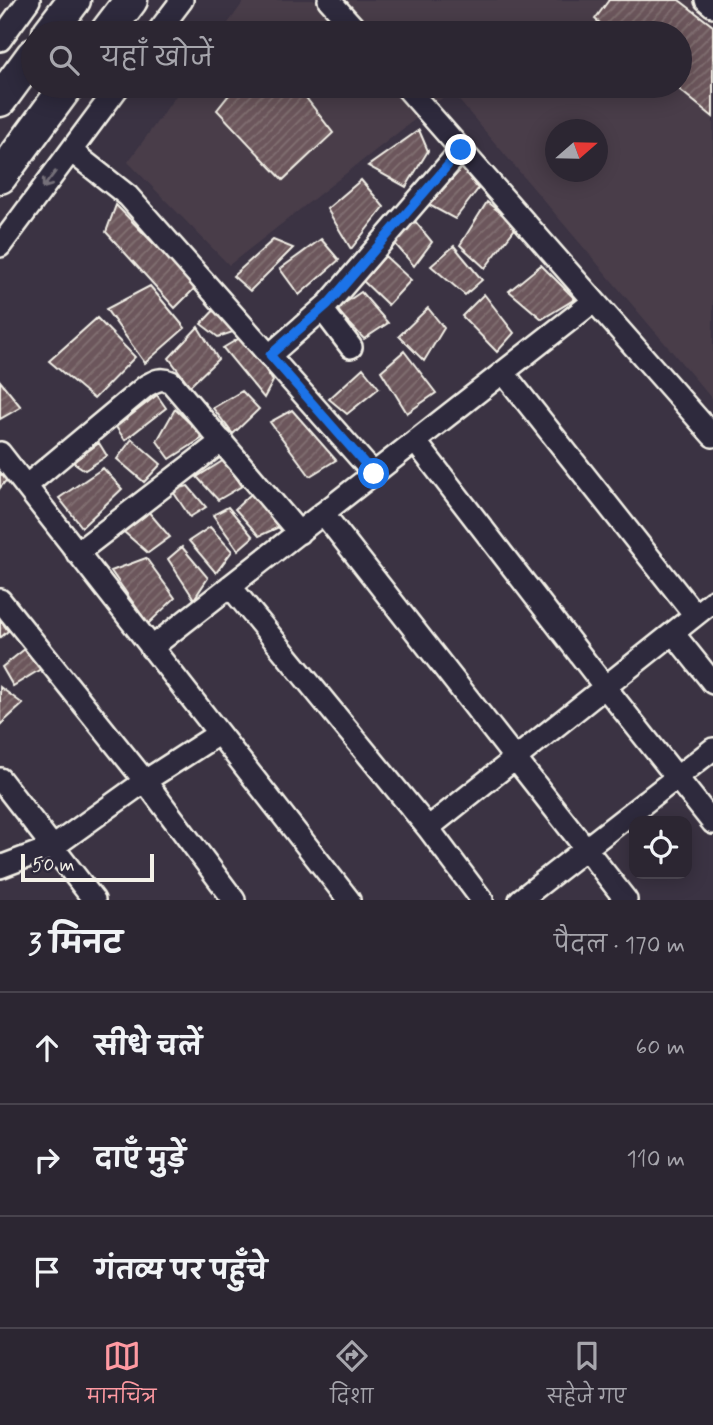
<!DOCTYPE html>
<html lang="hi">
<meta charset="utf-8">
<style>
body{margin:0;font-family:Mynerve,"Playpen Sans Deva",sans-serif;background:#38323e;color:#f1f3f6}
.controls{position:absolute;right:21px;bottom:21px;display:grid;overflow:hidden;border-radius:14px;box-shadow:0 4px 18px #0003}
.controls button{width:63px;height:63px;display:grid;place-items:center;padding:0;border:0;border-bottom:2px solid #48434d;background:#2c2632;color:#f1f3f6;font:35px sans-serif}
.compass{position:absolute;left:545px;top:119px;width:63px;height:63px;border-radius:50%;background:#2c2632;box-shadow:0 4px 18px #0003;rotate:70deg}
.scale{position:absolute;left:21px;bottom:18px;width:133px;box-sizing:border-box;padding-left:7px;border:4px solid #f4f1e8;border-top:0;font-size:19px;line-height:24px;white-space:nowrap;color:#f4f1e8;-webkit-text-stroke:5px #2f2a3d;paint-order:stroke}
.stop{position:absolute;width:21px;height:21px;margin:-16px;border:5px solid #1a73e8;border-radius:50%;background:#fff}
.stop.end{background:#1a73e8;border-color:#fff;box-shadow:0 2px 7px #0008}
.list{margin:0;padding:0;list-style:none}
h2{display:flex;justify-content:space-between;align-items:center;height:91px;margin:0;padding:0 28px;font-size:30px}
h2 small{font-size:23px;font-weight:400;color:#a6a5ac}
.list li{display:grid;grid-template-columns:46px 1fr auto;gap:21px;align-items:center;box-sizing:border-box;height:112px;padding:0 28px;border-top:2px solid #48434d}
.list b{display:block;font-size:26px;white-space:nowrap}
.list em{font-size:23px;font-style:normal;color:#a6a5ac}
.icon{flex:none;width:38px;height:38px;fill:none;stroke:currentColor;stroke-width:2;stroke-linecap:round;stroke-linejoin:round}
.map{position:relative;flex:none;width:713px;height:900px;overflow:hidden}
.search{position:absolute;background:#2c2632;box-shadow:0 4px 18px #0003;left:21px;right:21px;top:21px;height:77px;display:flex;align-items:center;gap:18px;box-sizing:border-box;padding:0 24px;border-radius:38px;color:#a6a5ac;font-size:26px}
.sheet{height:427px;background:#2c2632}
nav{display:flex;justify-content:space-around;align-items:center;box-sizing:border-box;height:98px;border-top:2px solid #48434d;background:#2c2632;font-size:19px;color:#a6a5ac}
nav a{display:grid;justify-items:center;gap:4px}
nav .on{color:#ff9aa2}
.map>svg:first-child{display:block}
.built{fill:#4a3e4a;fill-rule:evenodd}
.building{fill:url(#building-hatch);stroke:#f4f1e8;stroke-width:2}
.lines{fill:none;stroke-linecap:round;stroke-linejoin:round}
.minor-casing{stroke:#f4f1e8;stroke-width:26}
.highway-casing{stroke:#f4f1e8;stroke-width:37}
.minor{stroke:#2f2a3d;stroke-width:21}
.highway{stroke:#2f2a3d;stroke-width:32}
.oneway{stroke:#747079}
.route{stroke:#1a73e8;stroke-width:9}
</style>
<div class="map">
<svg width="713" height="900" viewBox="0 0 713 900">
<defs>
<pattern id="building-hatch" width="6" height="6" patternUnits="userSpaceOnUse" patternTransform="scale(1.75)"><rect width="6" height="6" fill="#6c575b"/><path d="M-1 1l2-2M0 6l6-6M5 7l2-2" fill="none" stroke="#827073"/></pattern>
</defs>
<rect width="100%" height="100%" fill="#3b3343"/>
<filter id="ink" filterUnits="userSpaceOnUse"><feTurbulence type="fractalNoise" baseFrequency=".0143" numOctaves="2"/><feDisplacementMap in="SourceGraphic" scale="14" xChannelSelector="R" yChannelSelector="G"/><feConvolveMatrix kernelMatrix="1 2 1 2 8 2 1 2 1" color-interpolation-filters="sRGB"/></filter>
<g filter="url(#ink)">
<path class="built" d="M245,0H713V400L451,91L229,265L128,162L183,86H680V33H221ZM556,130H598V172H556Z"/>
<path class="building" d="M609,0H679L713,26V117L675,86H680V33H612L595,19Z
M236,86H297L333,133L283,180L217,110Z
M419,130L428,151L406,187L368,166Z
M462,168L478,189L455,219L429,205Z
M361,180L384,207L351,249L327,209Z
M487,202L517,226L485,268L460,245Z
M116,205L196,287L175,308L106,232Z
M414,220L432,242L414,266L391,239Z
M321,239L339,260L299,295L280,269Z
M273,240L293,248L250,291L233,276Z
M454,246L482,280L465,295L431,266Z
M385,256L411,280L388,305L363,281Z
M541,265L575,299L542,319L509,291Z
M150,286L185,328L145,363L106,309Z
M361,292L388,323L364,339L336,309Z
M484,294L514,333L497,352L462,316Z
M218,306L236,331L218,337L201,324Z
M428,308L444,328L424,361L399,336Z
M97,318L135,357L94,399L49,361Z
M198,327L218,359L190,386L169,358Z
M243,336L273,381L264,398L223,348Z
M404,351L436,393L407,413L381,371Z
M363,368L379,388L347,414L329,399Z
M0,381L21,407L0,419Z
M242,391L259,409L233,434L213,408Z
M157,395L166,408L125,440L116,427Z
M175,409L204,437L170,459L157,441Z
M292,410L336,460L310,476L270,422Z
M132,439L161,464L144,482L117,459Z
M99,443L107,456L85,470L73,462Z
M224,460L242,486L218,500L197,477Z
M0,468L8,478L0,488Z
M103,468L122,489L82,527L59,498Z
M188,486L206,507L190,517L172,490Z
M255,490L279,527L259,536L235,509Z
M228,507L253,537L238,550L213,515Z
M147,510L170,537L148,553L124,532L146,515Z
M210,527L232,551L216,573L189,541Z
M182,547L208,578L194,599L168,559Z
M146,558L175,598L148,624L111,571Z
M0,619L8,631L0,638Z
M26,648L44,667L13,686L2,667Z
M0,687L23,704L0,725Z"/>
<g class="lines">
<defs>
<path id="minor" d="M329,0L359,33
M706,0L713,6
M157,33L182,0
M0,40L29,0
M405,86L713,436
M71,151L128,196L374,474
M0,246L119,86
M322,309L351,347
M270,355L328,304L461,150
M503,372L695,615
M415,441L605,687L713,823
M0,453L349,900
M26,486L146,386C155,381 161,377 171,382L299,533
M323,513L626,900
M77,553L222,441
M230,586L428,828L713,601
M0,600L145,781L234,900
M673,633L713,683
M151,648L594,301
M0,779L94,900
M428,828L482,900
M0,867L53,847L145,781L218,734
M520,900L713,749"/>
<path id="highway" d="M49,33L74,0
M106,33L131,0
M0,100L33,55
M0,177L67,86"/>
</defs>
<use href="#minor" class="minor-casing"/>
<use href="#highway" class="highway-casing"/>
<use href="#minor" class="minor"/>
<use href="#highway" class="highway"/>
</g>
<defs><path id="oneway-shaft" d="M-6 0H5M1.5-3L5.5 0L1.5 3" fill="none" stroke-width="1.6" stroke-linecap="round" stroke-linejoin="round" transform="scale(1.75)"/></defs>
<use class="oneway" href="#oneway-shaft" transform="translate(49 180) rotate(127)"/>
</g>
<g class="lines" filter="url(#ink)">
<path class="route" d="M374,474L270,355L328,304L461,150"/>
</g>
</svg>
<div class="controls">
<button><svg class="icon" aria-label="locate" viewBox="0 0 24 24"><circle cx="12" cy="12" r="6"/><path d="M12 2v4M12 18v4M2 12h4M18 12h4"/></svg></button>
</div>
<svg class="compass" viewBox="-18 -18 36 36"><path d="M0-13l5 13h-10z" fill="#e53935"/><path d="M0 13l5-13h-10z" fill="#a6a5ac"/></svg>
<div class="scale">50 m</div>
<div class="stop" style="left:374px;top:474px"></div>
<div class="stop end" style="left:461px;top:150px"></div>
<div class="search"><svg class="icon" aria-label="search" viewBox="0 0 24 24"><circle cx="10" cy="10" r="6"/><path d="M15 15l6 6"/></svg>यहाँ खोजें</div>
</div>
<section class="sheet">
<h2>3 मिनट<small>पैदल · 170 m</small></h2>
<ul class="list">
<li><svg class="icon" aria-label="ahead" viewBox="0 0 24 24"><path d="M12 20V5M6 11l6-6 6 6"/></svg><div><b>सीधे चलें</b></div><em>60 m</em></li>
<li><svg class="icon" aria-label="right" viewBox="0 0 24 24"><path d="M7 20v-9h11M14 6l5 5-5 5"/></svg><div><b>दाएँ मुड़ें</b></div><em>110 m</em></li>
<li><svg class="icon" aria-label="arrive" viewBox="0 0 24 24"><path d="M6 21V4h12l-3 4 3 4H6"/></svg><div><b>गंतव्य पर पहुँचे</b></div></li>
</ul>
</section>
<nav>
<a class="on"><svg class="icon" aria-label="map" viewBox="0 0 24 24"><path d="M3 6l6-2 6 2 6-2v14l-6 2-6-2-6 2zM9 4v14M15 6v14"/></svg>मानचित्र</a>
<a><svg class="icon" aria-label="directions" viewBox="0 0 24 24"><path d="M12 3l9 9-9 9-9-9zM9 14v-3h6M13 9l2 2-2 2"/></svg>दिशा</a>
<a><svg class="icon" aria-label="saved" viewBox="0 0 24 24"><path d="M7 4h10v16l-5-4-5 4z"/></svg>सहेजे गए</a>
</nav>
